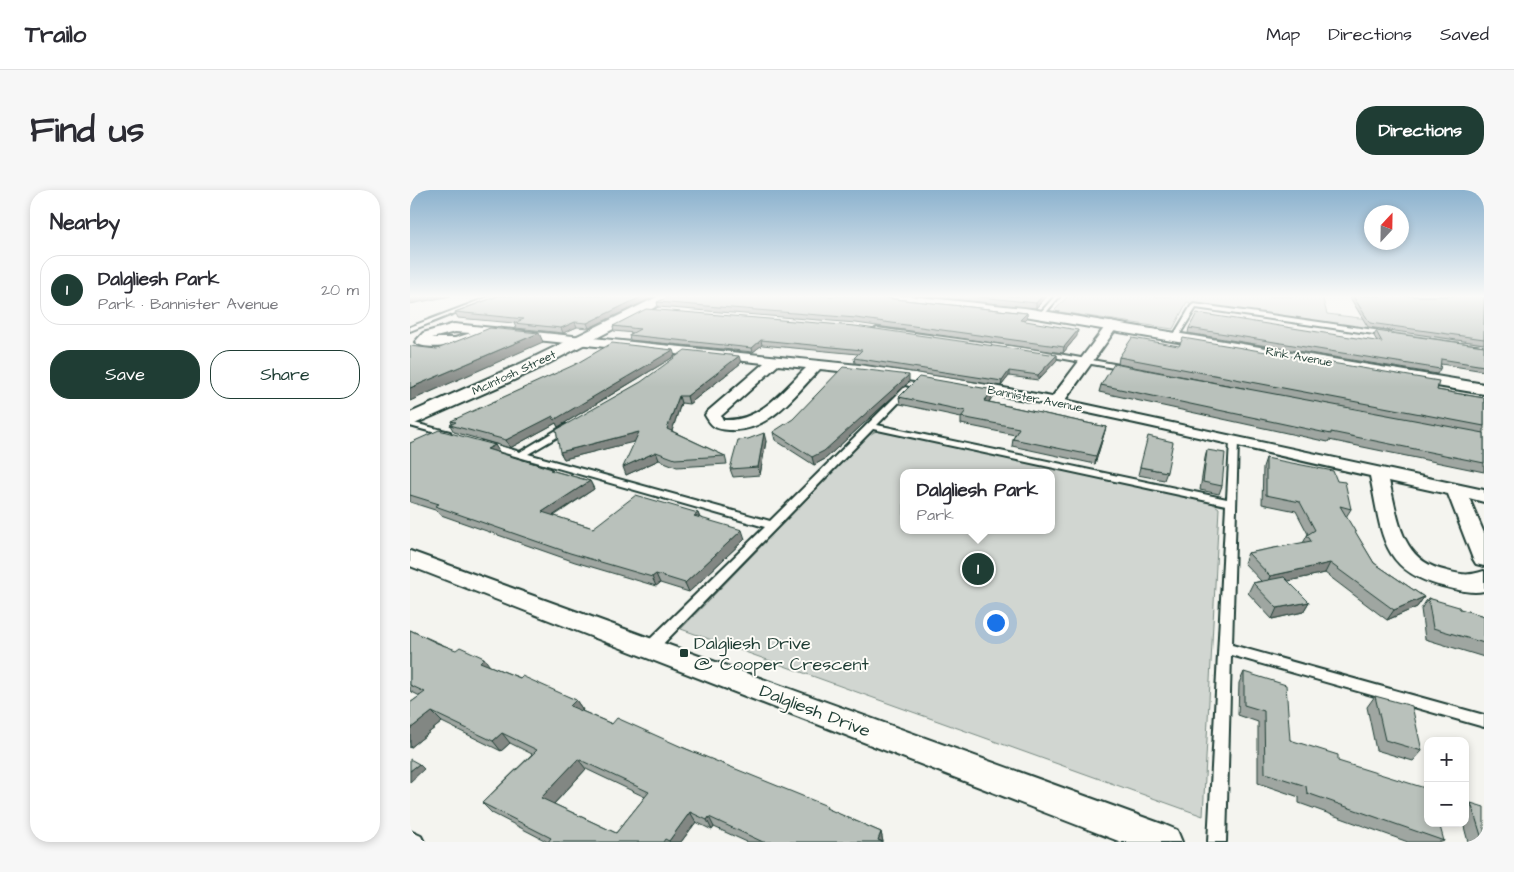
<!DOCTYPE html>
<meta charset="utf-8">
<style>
body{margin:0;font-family:"Architects Daughter",sans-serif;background:#f7f7f7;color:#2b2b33}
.controls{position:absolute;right:15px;bottom:15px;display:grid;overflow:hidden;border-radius:10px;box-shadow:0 2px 8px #0003}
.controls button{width:45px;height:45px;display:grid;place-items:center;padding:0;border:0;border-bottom:1px solid #e1e1e2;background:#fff;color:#2b2b33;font:25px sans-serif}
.compass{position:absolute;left:954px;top:15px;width:45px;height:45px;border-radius:50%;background:#fff;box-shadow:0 2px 8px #0003;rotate:22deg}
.you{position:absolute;left:585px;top:432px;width:18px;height:18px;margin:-12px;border:4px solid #fff;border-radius:50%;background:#1a73e8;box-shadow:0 0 0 8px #1a73e833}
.badge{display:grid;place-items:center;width:32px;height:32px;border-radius:50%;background:#1f3d34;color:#fff;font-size:16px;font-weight:700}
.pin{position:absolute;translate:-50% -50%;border:2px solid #fff;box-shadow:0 1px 5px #0006}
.popup{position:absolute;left:490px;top:279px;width:155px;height:65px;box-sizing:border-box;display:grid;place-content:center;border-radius:10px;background:#fff;filter:drop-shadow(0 1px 4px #0005);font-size:16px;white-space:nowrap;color:#7c7c81}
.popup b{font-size:19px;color:#2b2b33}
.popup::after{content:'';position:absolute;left:50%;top:100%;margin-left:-10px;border:10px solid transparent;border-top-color:#fff}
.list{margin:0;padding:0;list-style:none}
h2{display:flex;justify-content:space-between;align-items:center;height:65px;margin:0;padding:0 20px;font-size:21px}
h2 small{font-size:16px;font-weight:400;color:#7c7c81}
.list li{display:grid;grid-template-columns:32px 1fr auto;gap:15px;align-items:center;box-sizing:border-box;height:70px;margin:0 10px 10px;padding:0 10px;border:1px solid #e1e1e2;border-radius:20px}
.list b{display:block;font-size:19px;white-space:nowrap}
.list p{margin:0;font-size:16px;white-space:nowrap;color:#7c7c81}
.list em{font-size:16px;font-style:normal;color:#7c7c81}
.actions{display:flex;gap:10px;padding:15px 20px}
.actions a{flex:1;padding:11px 0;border:1px solid #1f3d34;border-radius:20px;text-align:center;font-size:18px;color:#1f3d34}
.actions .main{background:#1f3d34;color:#fff}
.map{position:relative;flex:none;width:1074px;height:652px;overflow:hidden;border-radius:20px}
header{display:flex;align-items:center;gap:30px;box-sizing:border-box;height:70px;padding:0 25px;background:#fff;border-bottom:1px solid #e1e1e2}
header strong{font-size:24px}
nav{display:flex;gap:28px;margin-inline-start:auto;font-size:18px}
.intro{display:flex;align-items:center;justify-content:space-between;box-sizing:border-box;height:120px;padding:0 30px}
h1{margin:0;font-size:35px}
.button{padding:12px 22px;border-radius:20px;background:#1f3d34;color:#fff;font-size:18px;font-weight:700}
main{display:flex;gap:30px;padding:0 30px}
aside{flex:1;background:#fff;border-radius:20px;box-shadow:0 2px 8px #0003}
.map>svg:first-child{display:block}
.green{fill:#d1d6d1;stroke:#788a82;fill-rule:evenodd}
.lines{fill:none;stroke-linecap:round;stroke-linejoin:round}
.service-casing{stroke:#1f3d34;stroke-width:4}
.minor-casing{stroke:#1f3d34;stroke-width:4}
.tertiary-casing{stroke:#1f3d34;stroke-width:4}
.service{fill:#fdfcf7;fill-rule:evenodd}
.minor{fill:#fdfcf7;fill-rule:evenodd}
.tertiary{fill:#fdfcf7;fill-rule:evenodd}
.wall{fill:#9fa6a1;stroke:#1f3d34;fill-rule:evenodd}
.shaded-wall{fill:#828783;stroke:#1f3d34}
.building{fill:#b9c1bb;stroke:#1f3d34;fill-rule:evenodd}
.poi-dot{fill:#1f3d34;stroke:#fdfcf7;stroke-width:2}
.labels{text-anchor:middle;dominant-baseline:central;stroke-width:4;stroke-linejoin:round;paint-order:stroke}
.far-street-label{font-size:12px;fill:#1f3d34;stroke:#fdfcf7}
.near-poi-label{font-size:18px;fill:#1f3d34;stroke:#fdfcf7;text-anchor:start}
.near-street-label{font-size:18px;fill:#1f3d34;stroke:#fdfcf7}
</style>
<header>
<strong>Trailo</strong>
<nav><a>Map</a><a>Directions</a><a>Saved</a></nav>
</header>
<div class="intro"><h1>Find us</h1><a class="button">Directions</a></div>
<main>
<aside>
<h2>Nearby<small></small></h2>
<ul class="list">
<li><span class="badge">1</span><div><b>Dalgliesh Park</b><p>Park · Bannister Avenue</p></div><em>20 m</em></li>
</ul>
<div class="actions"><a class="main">Save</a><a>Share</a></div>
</aside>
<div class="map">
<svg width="1074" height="652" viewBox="0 0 1074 652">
<rect width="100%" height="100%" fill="#f4f4ef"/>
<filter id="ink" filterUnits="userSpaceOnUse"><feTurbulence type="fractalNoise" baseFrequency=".02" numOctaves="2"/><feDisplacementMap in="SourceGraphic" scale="10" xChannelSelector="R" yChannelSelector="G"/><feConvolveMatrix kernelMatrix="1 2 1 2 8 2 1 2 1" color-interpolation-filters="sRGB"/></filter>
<g filter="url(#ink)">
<path class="green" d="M658,106H912L917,124L1074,143V156L777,112L763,139L644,121Z
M466,241H474L785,308L802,313L809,318L793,626L271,439L458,246ZM494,283H642V340H494Z"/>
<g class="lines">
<defs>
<path id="service" d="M81,106H88L0,141V137Z
M645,106H650L633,126H629V124Z
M784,114L978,142L981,144L978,146L786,118L768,147H764L763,146L781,116Z
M467,138L621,159L715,176L718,178L715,180L621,163L465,141L464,140Z
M495,197L502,199L467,235L817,309L820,251L821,249H827L828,251L822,455L1074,525V537L821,465L816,652H798L816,315L463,239L245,462L240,463L235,462L234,458L235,454L355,337L70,256L69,254L73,251L110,262L155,235H161V239L118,264L360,331Z
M0,232L40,242L41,244L37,246L0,236Z
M0,641L11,646L14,652H0Z"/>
<path id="minor" d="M702,132L708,136L655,210L1074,300V312L1059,308L1074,343V376L1066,374L1063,369L1038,304L979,291C989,330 990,371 1037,381C1054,385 1058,386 1074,381V401C1061,404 1044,399 1032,396C969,380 972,341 960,286C778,246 596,198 410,179C385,204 359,243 319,240C305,239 302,237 295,225L297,222L354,173L76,145C65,153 15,163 5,152L13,143L44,134L449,175L540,188L642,207L698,133ZM45,142L61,143L45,148H22ZM368,175L396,178C372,201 350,232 313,230L311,226Z
M0,361L755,635L767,640L772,652H711L0,376Z"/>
<path id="tertiary" d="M249,106H266L124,181L0,236V223L112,173Z
M461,106H500L615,118L1074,194V204L615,126L467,110Z"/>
</defs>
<use href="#service" class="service-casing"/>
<use href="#minor" class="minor-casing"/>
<use href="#tertiary" class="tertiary-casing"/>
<use href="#service" class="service"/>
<use href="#minor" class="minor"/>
<use href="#tertiary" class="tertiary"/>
</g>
<path class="wall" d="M88,106H246L179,138L167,137L153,143L106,138L104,133L48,128L45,122Z
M514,106H637L626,118Z
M939,106H1060L1074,107V154L958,137Z
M466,107L617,123V128L614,131L667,146L653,163L446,133L248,117L247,112Z
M203,136L647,165V170L628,190L599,186L591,196L445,173L444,168L448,164L352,155L343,162L220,150L219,145L224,143L204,141Z
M779,138L967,151L964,146L966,141L1074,156V181L1031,174L1030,179L1027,184L778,143Z
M265,166L148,237L146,233L100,258L44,242L40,235L42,234L41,231Z
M709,167L1027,200L1074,208V282L919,250L918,252L689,202L691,195L838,199L708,174Z
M331,173L279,214L271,213L262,241L315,266L317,274L267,277L249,270L216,285L225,251L154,269L150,262Z
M499,192L415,269L404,275L365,250L363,242Z
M584,200L583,206L579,212L696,237L694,244L685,274L602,256L603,249L605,245L551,234V227L490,214L489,207Z
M356,251L350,285L323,287L320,279Z
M0,253L85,255L89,263L142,279L144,281L180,291L184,299L144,326L183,338L288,323L290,328L335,349L279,402L250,393L246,396L165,372L31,325L28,321L0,312Z
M797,260L812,296L809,304L790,300L795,268Z
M856,268L927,291L941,319L936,327L964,373L1014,407L1007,417L977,430L915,383L878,391L899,412L893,422L862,429L838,403L843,393L851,391L834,373L838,363L893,353L898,344L886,321L852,314L853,277Z
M730,277L757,282L754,290L728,285Z
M1018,408L1050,419L1074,426V467L1015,449L1011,419Z
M0,440L80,476L166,510L173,520L172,521L202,534L274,558L471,642L473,652H337L304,637L302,640L286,632L271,652H138L82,623L72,613L122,564L100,553L91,561L32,532L0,558V513L10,506L0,501ZM176,579L235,607L206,643L144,614Z
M834,482L880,550L928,571L1034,651L1032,652H998L889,613V607L848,593V532L828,525L829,493Z
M965,506L1012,561L1003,571L966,560L957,517Z
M1061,613L1074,652H1058L1053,633H1055V618Z"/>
<path class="shaded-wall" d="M0,106H41L0,114Z
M233,106H246L179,138L177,133Z
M632,106H637L626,118V113Z
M617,123V128L610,136V130Z
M165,132L167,137L153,143L151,138Z
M668,140L667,146L653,163L654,157Z
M129,143L133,152L0,211V198Z
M351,150L352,155L343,162L342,158Z
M263,160L265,166L148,237L146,233L100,258L96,250Z
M647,165V170L628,190V185Z
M329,166L331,173L279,214L277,206Z
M599,181V186L591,196L592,191Z
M499,185V192L415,269L404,275L402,267Z
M584,200L583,206L574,218V211Z
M269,206L271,213L260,247L257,239Z
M696,237L694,244L685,274L686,266Z
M229,242L232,250L154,269L150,262Z
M354,243L356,251L350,285L348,277Z
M85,255L90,263L77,259Z
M246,262L249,270L216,285L213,277Z
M180,291L184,299L136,330L132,322Z
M288,323L291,332L284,326Z
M332,340L335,349L279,402L275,393Z
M920,373L915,383L856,396L860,386Z
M246,384L250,393L246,396L242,387Z
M1014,407L1007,417L977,430L984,420Z
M899,412L893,422L862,429L867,418Z
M74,468L82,479L70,472Z
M166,510L173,520L167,526L160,516Z
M22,522L32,532L0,558V539Z
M92,543L100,553L91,561L83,551Z
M168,569L176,579L140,618L131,608Z
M9,574L14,579L0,592V581Z
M280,622L286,632L271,652H260L259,651Z
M299,627L304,637L302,640L297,630Z
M471,642L473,652L468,650Z"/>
<path class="building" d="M88,106H233L177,133L165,132L151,138L104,133L114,129L45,122Z
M260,106H465L466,107L617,123L610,130L668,140L654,157L446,128L247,112Z
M561,106H632L626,113Z
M943,106H1060L1074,107V149L960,133Z
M236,119L445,136L647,165L628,185L599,181L592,191L444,168L452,160L351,150L342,158L219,145L230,139L203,136Z
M787,123L972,152L966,141L1074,156V176L1031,169L1030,179L779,138Z
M80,138L129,143L0,198V156L27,159Z
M722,148L769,156L773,148L1029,191L1027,200L1074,208V236L709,167Z
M202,153L263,160L144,230L143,226L96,250L40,235L46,232L41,231L164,175Z
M275,160L329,166L277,206H269L257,239L315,266L265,269L246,262L213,277L229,242L150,262L146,240L231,192Z
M704,174L1074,243V273L921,242V244L691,195Z
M433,177L499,185L414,261L402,267L363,242L383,229Z
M509,187L584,200L574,211L696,237L686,266L603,249L609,238L551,227L556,221L489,207Z
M29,240L85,255L77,259L142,279L140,280L180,291L132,322L183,338L226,305L288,323L284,326L332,340L275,393L246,384L242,387L160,363L25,316L29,314L0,305V253Z
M354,243L348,277L320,279L328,250L338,249Z
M738,246L763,252L757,282L730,277Z
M797,260L815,263L812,296L793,292Z
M856,268L923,281L927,291L935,292L941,319L930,316L964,373L1014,407L984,420L920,373L860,386L838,363L901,351L897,345L905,340L890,312L856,305Z
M874,387L899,412L867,418L843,393Z
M1018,408L1049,417L1050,419L1074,426V453L1023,438Z
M0,440L27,453L46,460L50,457L74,468L70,472L110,488L112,486L166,510L160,516L202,534L207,528L274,558L417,616L416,618L471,642L468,650L473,652H353L299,627L297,630L280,622L259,651L255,649L253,652H138L141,648L72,613L127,560L92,543L83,551L22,522L0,539V513L15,502L0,495ZM168,569L239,602L206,643L131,608Z
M834,482L876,495L880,550L928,565V571L1018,599V633H1029L1034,651L897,603L896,596L855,583L854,521L834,515Z
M965,506L1002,516L1012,561L975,550Z
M0,569L9,574L0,581Z
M1061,613L1074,617V652H1073Z"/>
</g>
<linearGradient id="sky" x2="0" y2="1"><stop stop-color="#8cb2ce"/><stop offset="0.54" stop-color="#fafaf8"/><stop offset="1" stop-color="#fafaf8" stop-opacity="0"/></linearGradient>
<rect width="1074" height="197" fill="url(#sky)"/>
<rect class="poi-dot" x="269" y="458" width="10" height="10" rx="2.5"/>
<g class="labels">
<g class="far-street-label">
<text transform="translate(889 167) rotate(10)">Rink Avenue</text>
<text transform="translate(104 183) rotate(-25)">McIntosh Street</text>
<text transform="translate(625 209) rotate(11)">Bannister Avenue</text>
</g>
<g class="near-poi-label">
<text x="284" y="453">Dalgliesh Drive<tspan x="284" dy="21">@ Cooper Crescent</tspan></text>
</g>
<g class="near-street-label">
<text transform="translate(405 521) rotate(21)">Dalgliesh Drive</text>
</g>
</g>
</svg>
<div class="controls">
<button>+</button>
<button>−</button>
</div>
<svg class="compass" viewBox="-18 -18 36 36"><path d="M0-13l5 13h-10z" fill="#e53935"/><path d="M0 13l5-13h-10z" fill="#7c7c81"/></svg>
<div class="you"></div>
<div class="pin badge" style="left:568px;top:379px">1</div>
<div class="popup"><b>Dalgliesh Park</b>Park</div>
</div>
</main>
